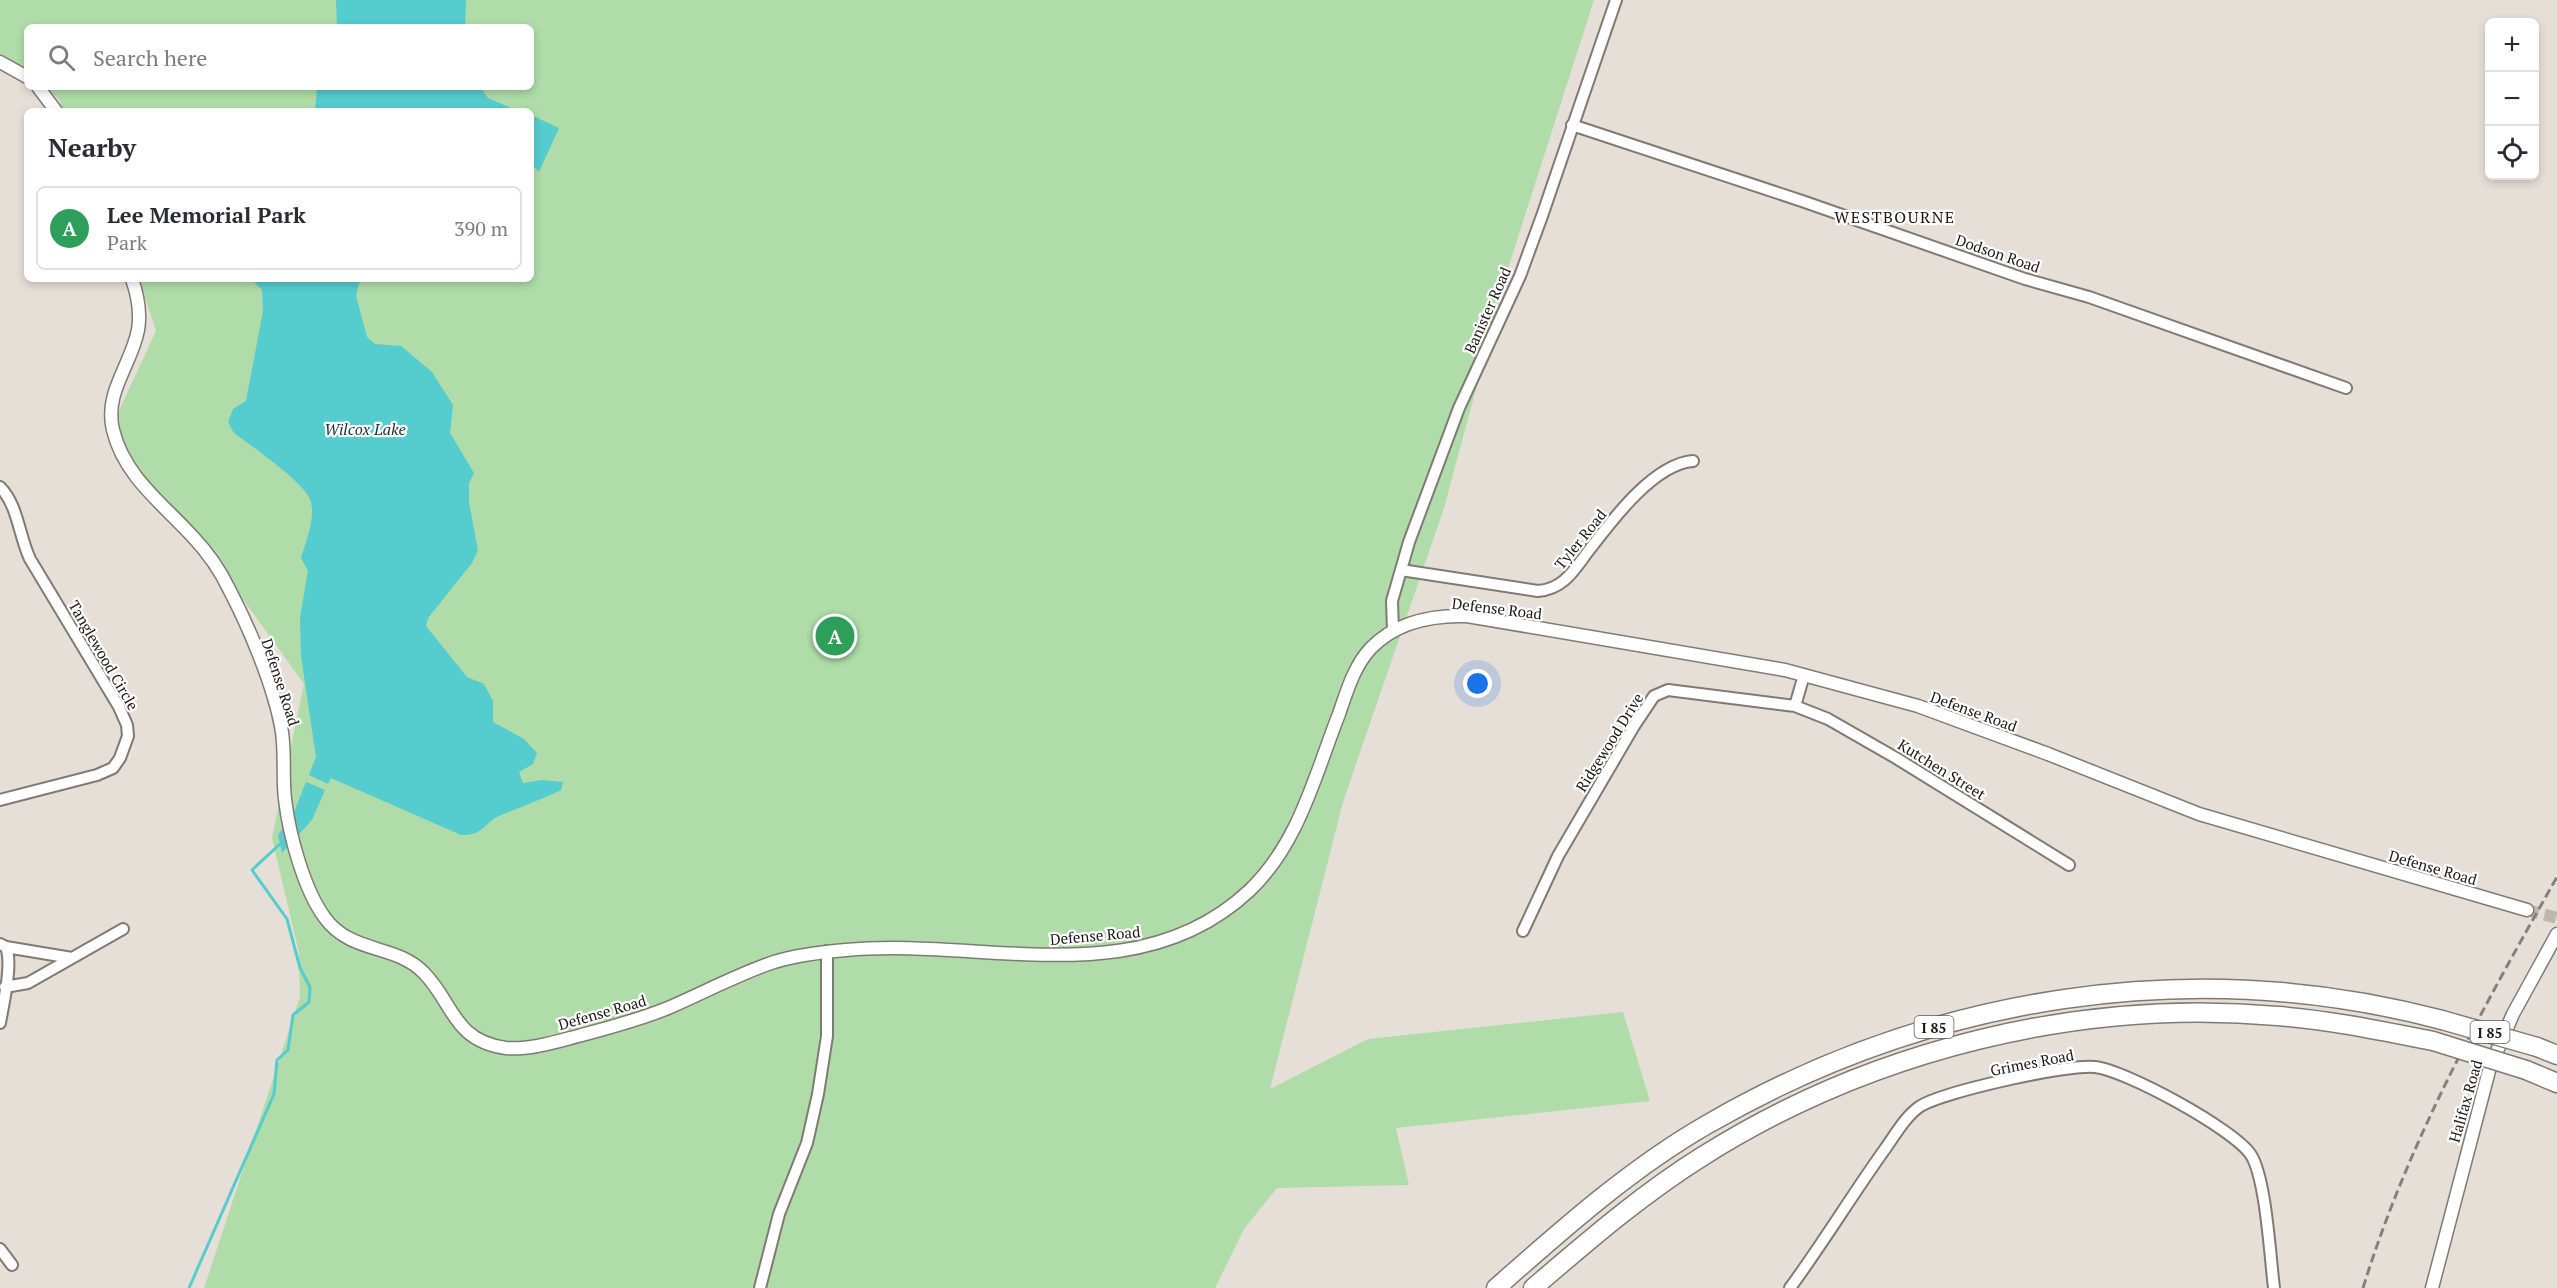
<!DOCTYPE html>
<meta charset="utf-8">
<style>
body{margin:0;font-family:"PT Serif",serif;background:#f2f2f3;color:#2b2b33}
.controls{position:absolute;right:18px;top:18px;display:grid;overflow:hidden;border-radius:9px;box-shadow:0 3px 9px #0003}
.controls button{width:54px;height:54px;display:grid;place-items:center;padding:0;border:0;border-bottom:2px solid #e1e1e2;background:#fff;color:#2b2b33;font:30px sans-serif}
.you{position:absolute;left:1478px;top:684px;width:21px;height:21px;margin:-15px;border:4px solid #fff;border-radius:50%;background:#1a73e8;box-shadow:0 0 0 9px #1a73e833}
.badge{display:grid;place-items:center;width:39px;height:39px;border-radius:50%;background:#675926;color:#fff;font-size:20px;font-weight:700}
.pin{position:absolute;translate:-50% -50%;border:3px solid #fff;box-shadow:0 2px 6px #0006}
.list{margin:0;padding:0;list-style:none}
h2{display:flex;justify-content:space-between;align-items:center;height:78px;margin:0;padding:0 24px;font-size:26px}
h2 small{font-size:20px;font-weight:400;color:#7c7c81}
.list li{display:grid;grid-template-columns:39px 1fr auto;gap:18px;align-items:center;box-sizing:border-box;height:84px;margin:0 12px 12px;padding:0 12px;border:2px solid #e1e1e2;border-radius:9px}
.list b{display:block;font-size:22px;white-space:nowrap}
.list p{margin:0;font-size:20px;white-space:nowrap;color:#7c7c81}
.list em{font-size:20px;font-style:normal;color:#7c7c81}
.icon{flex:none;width:33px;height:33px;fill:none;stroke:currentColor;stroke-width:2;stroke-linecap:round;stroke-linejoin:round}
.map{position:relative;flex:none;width:2557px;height:1288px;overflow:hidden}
.search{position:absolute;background:#fff;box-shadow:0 3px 9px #0003;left:24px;top:24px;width:510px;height:66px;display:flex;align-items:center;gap:15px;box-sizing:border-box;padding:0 21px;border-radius:9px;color:#7c7c81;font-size:22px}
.panel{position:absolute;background:#fff;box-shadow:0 3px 9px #0003;left:24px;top:108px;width:510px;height:174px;border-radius:9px}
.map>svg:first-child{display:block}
.green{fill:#afdca9}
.water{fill:#55ccce}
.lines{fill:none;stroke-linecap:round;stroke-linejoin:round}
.stream{stroke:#55ccce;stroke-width:3}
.tertiary-tunnel{stroke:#bdb7b0;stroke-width:12;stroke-dasharray:12 6;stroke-linecap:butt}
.minor-casing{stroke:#807a73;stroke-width:14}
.tertiary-casing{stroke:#807a73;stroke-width:15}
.motorway-casing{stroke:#807a73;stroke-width:21}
.minor{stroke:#fff;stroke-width:10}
.tertiary{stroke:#fff;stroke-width:12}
.motorway{stroke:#fff;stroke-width:18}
.rail{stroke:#85807b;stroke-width:3;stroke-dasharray:9 4.5;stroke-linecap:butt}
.motorway-bridge-casing{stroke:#807a73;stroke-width:21;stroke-linecap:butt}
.motorway-bridge{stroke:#fff;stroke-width:18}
.labels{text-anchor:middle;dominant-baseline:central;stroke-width:4.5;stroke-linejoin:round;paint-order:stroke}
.shield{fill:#fff;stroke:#5f5d5c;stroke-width:1.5}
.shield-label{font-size:14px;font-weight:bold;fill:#1b1816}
.street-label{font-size:15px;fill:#1b1816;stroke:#fff}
.neighbourhood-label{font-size:16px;letter-spacing:1.5px;fill:#1b1816;stroke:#fff}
.water-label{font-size:16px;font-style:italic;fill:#1d3232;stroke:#fff}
</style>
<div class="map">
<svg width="2557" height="1288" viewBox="0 0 2557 1288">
<rect width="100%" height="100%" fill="#e6dfd7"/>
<path class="green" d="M0,0H1594L1510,262L1444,508L1343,802L1270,1089L1368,1039L1623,1012L1650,1101L1396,1128L1409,1185L1277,1188L1244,1229L1215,1288H204L300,997L299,953L272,838L304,684L235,588L123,467L111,428L156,331L139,279H531V111H64L59,99L45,87H531V27H27V73L7,57L0,55Z"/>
<path class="water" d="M336,0H466L465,27H337Z
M317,87H480L488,98L518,111H315Z
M531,115L559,128L539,172L531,163Z
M251,279H360L356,296L367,337L375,344L401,346L432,372L453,405L450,433L474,473L469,483V503L478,550L472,563L428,618L426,626L467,677L484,684L493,701V722L524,739L537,753L533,764L519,772L523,783L542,780L563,782L561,790C541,800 520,807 499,816C483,824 484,835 461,835L331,778L328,784L309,775L316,757L301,656L300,617L308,571L301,558C306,541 315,520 311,502C307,484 250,445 234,433L228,422L233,409L246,401L263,311L262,290Z
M306,782L325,790L312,820L282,853L278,835L294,812Z"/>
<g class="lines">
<path class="stream" d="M189,1288L274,1094L277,1060L288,1050L293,1015L309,1002L310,987L300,968L287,919L252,870L280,844"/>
<path class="tertiary-tunnel" d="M2527,910L2557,918"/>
<defs>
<path id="minor" d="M1572,125L1802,201L2025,279L2089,297L2346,388
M0,487C18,505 19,536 30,559L119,707L127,725L128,736L120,758L113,768L97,775L0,800
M1401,570L1538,591C1565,589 1575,568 1590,549C1613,519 1654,464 1693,461
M1393,631L1392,601L1409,542L1459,408L1520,276L1542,216L1616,0
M1795,706L1804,675
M1523,931L1558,856L1634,726L1654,696L1668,690L1795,706L1828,719L1896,758L2069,865
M0,944L6,947L72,958L123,929
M5,987L28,983L72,958
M0,1023C3,1005 13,964 6,947
M0,1249L12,1265
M760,1288L779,1214L807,1143L818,1094L827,1036V951
M1790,1288C1823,1243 1852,1195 1885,1149C1895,1135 1905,1117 1919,1107C1941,1092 2067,1064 2095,1067C2125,1070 2234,1129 2251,1155C2266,1179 2270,1256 2274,1288"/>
<path id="tertiary" d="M0,62L27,77
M38,87L56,111
M132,279C138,296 141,312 138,330C131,366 104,392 113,430C124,476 163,504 193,537C208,553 220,570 229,589C249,627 273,684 281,726C286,751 282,775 285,799C289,834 304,890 325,918C351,954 397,944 424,973C453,1002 453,1041 506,1048C529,1050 555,1042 578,1036C608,1028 639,1020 668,1008C703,993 738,974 774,962C797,955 822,952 846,950C982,937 1138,996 1250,890C1299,843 1315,775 1339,714C1347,691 1354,666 1371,648C1396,622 1433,615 1467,616L1785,670L1918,706L2048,754L2199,814L2527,910
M2432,1288L2490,1067L2513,1014L2557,934"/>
<path id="motorway" d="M2537,1047L2557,1055
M2526,1070L2557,1083
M1496,1288C1563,1229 1631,1168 1708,1124C1931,995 2193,954 2442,1020
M1533,1288C1588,1241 1642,1194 1703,1156C1871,1050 2080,998 2278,1016C2330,1020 2382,1031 2433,1041"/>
</defs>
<use href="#minor" class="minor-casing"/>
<use href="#tertiary" class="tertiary-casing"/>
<use href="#motorway" class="motorway-casing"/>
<use href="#minor" class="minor"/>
<use href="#tertiary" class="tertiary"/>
<use href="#motorway" class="motorway"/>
<path class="rail" d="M2363,1288C2408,1142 2482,1009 2557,877"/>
<defs>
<path id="motorway-bridge" d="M2442,1020L2537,1047
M2433,1041L2526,1070"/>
</defs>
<use href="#motorway-bridge" class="motorway-bridge-casing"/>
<use href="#motorway-bridge" class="motorway-bridge"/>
</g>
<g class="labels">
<g class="shield">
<rect x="1914.5" y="1016" width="39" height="22" rx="4.5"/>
<rect x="2470.5" y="1021" width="39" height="22" rx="4.5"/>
</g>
<g class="shield-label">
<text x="1934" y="1027">I 85</text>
<text x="2490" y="1032">I 85</text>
</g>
<g class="street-label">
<text transform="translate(1998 253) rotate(19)">Dodson Road</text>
<text transform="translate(1487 310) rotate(-66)">Banister Road</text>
<text transform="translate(1580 539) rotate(-51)">Tyler Road</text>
<text transform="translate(1497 608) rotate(7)">Defense Road</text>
<text transform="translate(104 655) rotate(60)">Tanglewood Circle</text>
<text transform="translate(281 682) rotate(72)">Defense Road</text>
<text transform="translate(1974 711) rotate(20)">Defense Road</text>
<text transform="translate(1609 742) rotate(-58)">Ridgewood Drive</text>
<text transform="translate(1942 769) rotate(32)">Kutchen Street</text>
<text transform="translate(2433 867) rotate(16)">Defense Road</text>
<text transform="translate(1095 935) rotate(-5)">Defense Road</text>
<text transform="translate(602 1012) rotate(-16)">Defense Road</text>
<text transform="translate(2032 1062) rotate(-11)">Grimes Road</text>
<text transform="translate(2465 1101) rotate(-74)">Halifax Road</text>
</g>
<g class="neighbourhood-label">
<text x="1895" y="217">WESTBOURNE</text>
</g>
<g class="water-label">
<text x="365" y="429">Wilcox Lake</text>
</g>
</g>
</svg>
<div class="controls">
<button>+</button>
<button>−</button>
<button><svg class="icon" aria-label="locate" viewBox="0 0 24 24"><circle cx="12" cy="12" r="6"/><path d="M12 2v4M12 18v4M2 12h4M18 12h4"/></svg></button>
</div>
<div class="you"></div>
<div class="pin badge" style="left:835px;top:636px;background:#2e9e5b">A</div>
<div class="search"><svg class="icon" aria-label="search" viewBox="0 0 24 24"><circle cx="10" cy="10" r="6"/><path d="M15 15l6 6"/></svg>Search here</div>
<section class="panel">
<h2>Nearby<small></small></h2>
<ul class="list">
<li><span class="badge" style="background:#2e9e5b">A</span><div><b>Lee Memorial Park</b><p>Park</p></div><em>390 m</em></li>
</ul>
</section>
</div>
